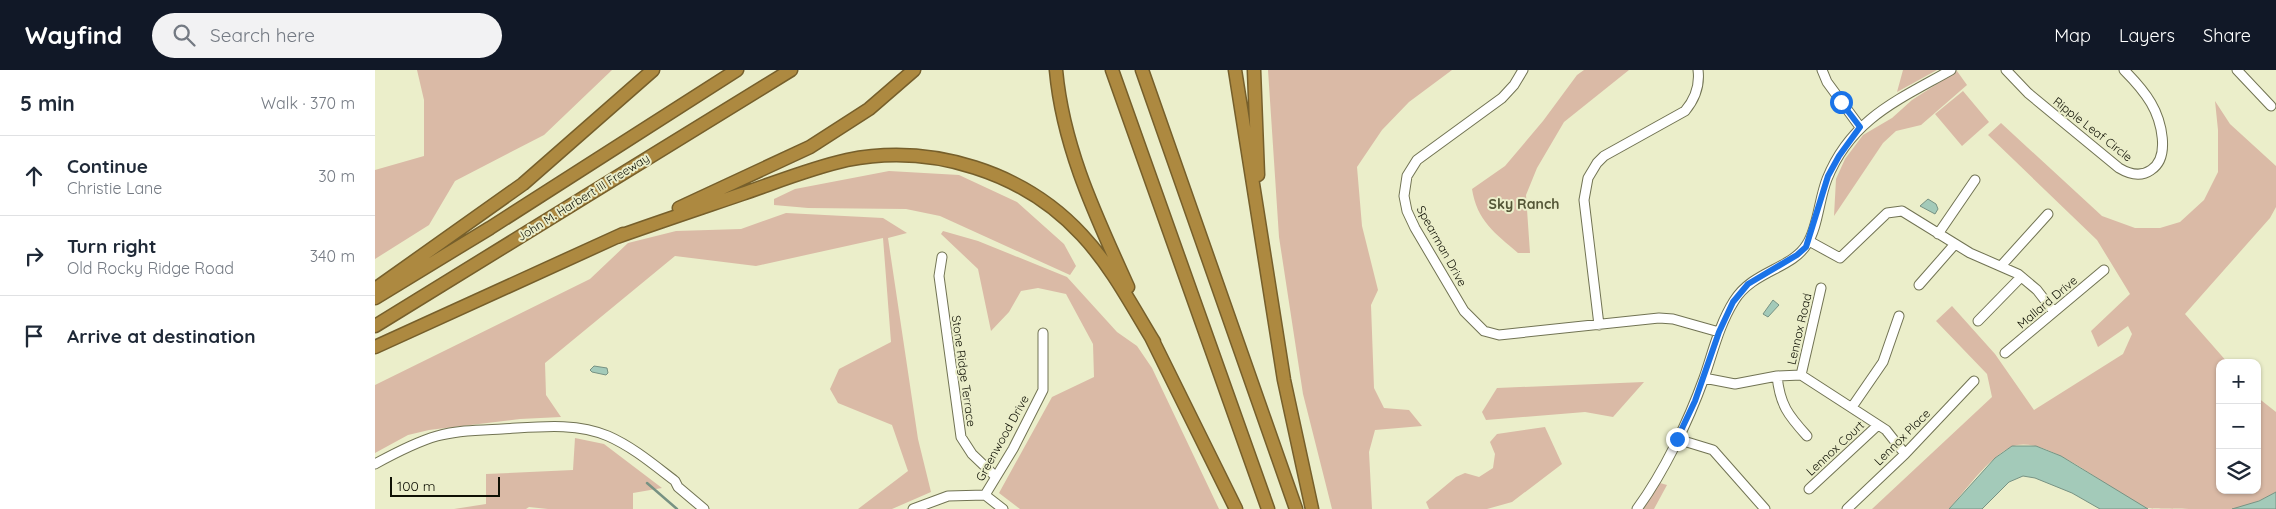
<!DOCTYPE html>
<meta charset="utf-8">
<style>
body{margin:0;font-family:Quicksand,sans-serif;background:#f2f2f3;color:#1f2937}
.controls{position:absolute;right:15px;bottom:15px;display:grid;overflow:hidden;border-radius:10px;box-shadow:0 1px 4px #0004}
.controls button{width:45px;height:45px;display:grid;place-items:center;padding:0;border:0;border-bottom:1px solid #e0e1e3;background:#fff;color:#1f2937;font:25px sans-serif}
.scale{position:absolute;left:15px;bottom:12px;width:110px;box-sizing:border-box;padding-left:5px;border:2px solid #0f1004;border-top:0;font-size:14px;line-height:18px;white-space:nowrap;color:#0f1004;-webkit-text-stroke:4px #ebeeca;paint-order:stroke}
.stop{position:absolute;width:15px;height:15px;margin:-11px;border:4px solid #1a73e8;border-radius:50%;background:#fff}
.stop.end{background:#1a73e8;border-color:#fff;box-shadow:0 1px 5px #0008}
.list{margin:0;padding:0;list-style:none}
h2{display:flex;justify-content:space-between;align-items:center;height:65px;margin:0;padding:0 20px;font-size:21px}
h2 small{font-size:16px;font-weight:400;color:#747a83}
.list li{display:grid;grid-template-columns:32px 1fr auto;gap:15px;align-items:center;box-sizing:border-box;height:80px;padding:0 20px;border-top:1px solid #e0e1e3}
.list b{display:block;font-size:19px;white-space:nowrap}
.list p{margin:0;font-size:16px;white-space:nowrap;color:#747a83}
.list em{font-size:16px;font-style:normal;color:#747a83}
.icon{flex:none;width:28px;height:28px;fill:none;stroke:currentColor;stroke-width:2;stroke-linecap:round;stroke-linejoin:round}
.map{position:relative;flex:none;width:1901px;height:439px;overflow:hidden}
header{display:flex;align-items:center;gap:30px;box-sizing:border-box;height:70px;padding:0 25px;background:#111827;color:#fff}
header strong{font-size:24px}
nav{display:flex;gap:28px;margin-inline-start:auto;font-size:18px}
.search{width:350px;height:45px;background:#f2f2f3;display:flex;align-items:center;gap:12px;box-sizing:border-box;padding:0 18px;border-radius:28px;color:#747a83;font-size:19px}
main{display:flex}
aside{flex:1;background:#fff}
.map>svg:first-child{display:block}
.green{fill:#dabaa6}
.water{fill:#a3cab9;stroke:#779283}
.lines{fill:none;stroke-linecap:round;stroke-linejoin:round}
.stream{stroke:#779283;stroke-width:2.5}
.minor-casing{stroke:#717353;stroke-width:11}
.highway-casing{stroke:#765f2b;stroke-width:15}
.minor{stroke:#fff;stroke-width:9}
.highway{stroke:#ad8940;stroke-width:12}
.route{stroke:#1a73e8;stroke-width:6}
.labels{text-anchor:middle;dominant-baseline:central;stroke-width:4;stroke-linejoin:round;paint-order:stroke}
.street-label{font-size:12px;fill:#0f1004;stroke:#ebeeca}
.neighbourhood-label{font-size:14px;font-weight:bold;fill:#555637;stroke:#ebeeca}
</style>
<header>
<strong>Wayfind</strong>
<div class="search"><svg class="icon" aria-label="search" viewBox="0 0 24 24"><circle cx="10" cy="10" r="6"/><path d="M15 15l6 6"/></svg>Search here</div>
<nav><a>Map</a><a>Layers</a><a>Share</a></nav>
</header>
<main>
<aside>
<h2>5 min<small>Walk · 370 m</small></h2>
<ul class="list">
<li><svg class="icon" aria-label="ahead" viewBox="0 0 24 24"><path d="M12 20V5M6 11l6-6 6 6"/></svg><div><b>Continue</b><p>Christie Lane</p></div><em>30 m</em></li>
<li><svg class="icon" aria-label="right" viewBox="0 0 24 24"><path d="M7 20v-9h11M14 6l5 5-5 5"/></svg><div><b>Turn right</b><p>Old Rocky Ridge Road</p></div><em>340 m</em></li>
<li><svg class="icon" aria-label="arrive" viewBox="0 0 24 24"><path d="M6 21V4h12l-3 4 3 4H6"/></svg><div><b>Arrive at destination</b></div></li>
</ul>
</aside>
<div class="map">
<svg width="1901" height="439" viewBox="0 0 1901 439">
<rect width="100%" height="100%" fill="#ebeeca"/>
<path class="green" d="M42,0H237L169,65L80,111L54,155L0,189V100L49,86V30Z
M893,0H1077L1034,32L1007,60L982,97L987,156L1003,220L996,235L999,318L1009,338L1034,340L1047,356L1000,360L994,382L997,439H957L928,324L904,167Z
M1209,0H1254L1189,52L1162,98L1151,125L1155,183H1143C1120,163 1102,151 1097,119L1130,96L1168,51L1202,5Z
M1528,0H1562L1522,22Z
M1582,1L1592,15L1546,55L1521,61L1508,73L1459,146L1461,109L1470,89L1488,65L1517,48L1537,30Z
M1588,21L1614,52L1587,76L1560,44Z
M1840,31L1855,54L1901,96V137L1895,148L1810,244L1853,293H1845V420H1882V327L1901,342V422C1888,429 1874,436 1859,439C1850,439 1777,439 1771,438C1740,425 1669,361 1636,377C1613,388 1591,420 1574,439H1497L1617,327L1612,304L1561,251L1577,236L1620,284L1659,340L1748,284L1757,264L1753,256L1723,277L1716,261L1755,224L1722,170L1613,65L1626,53L1727,146L1760,158H1785L1805,152L1829,130L1843,102V60Z
M514,101L584,105L642,132L689,174L701,196L695,205L565,146L531,139L433,138L399,135V129L420,119Z
M411,143L508,148L532,163L513,168L543,369L556,422L517,439H483L533,401L517,355L463,333L455,319L464,299L516,272L508,168L381,196L300,186L170,293L171,325L186,347L145,349L54,360L33,365L0,383V315L215,209L253,173L301,161L366,159Z
M568,161L603,171L692,207L742,262L762,276L777,298L844,439H645L624,423L677,327L719,307L718,274L691,224L663,218L646,221L634,242L616,261L603,199L566,164Z
M1269,312L1238,347L1210,342L1111,350L1107,342L1122,318Z
M1170,357L1187,394L1137,432L1112,439H1054L1051,432L1081,407L1090,403L1104,407L1118,398L1120,384L1115,372L1122,364Z
M200,368L229,374L287,418L258,423V439H173L154,437L151,439H79L111,434V404L198,400Z
M1285,413L1292,415L1279,439H1268Z"/>
<path class="water" d="M1553,129L1561,134L1563,139L1560,144L1545,136Z
M1398,230L1404,235L1393,247L1388,244Z
M219,296L232,298L233,303L231,305L217,302L215,300Z
M1637,376H1661L1686,386L1773,439H1725L1697,423L1660,408L1648,406L1634,412L1607,439H1574L1620,388Z
M1901,422V439H1857L1884,431Z"/>
<g class="lines">
<path class="stream" d="M272,413L302,439"/>
<defs>
<path id="minor" d="M1148,0L1139,15L1127,28L1042,90L1032,106L1029,126L1032,141L1040,158L1089,241L1109,261L1124,265L1284,248L1298,249L1344,262
M1447,0L1452,12L1485,57
M1631,0L1653,23L1744,98C1754,104 1766,107 1776,100C1796,87 1786,50 1776,33C1769,21 1759,10 1749,0
M1862,0L1896,36
M1563,164L1600,110
M1434,171L1465,188L1512,143L1527,141L1595,183L1643,204L1662,220L1679,242
M567,187L564,206L586,367L597,384L620,406
M1626,196L1673,144
M1544,215L1580,174
M1603,251L1646,207
M1224,255L1209,130L1213,108L1222,93L1229,86L1310,41C1320,29 1325,15 1323,0
M1630,283L1729,200
M1426,305L1446,218
M1402,306C1405,335 1413,345 1432,366
M1329,308L1360,314L1402,306L1426,305L1511,360L1530,384
M1477,337L1508,292L1524,246
M1302,369L1338,380L1390,439
M0,394C20,383 41,372 62,366C83,360 106,360 127,359C163,357 200,352 233,366C258,377 279,395 300,411L303,417L329,439
M1434,419L1503,355
M610,425L638,379L668,320V263
M538,439L573,426L610,425L628,439
M1262,439C1289,402 1313,352 1329,308C1338,282 1344,255 1359,231C1377,201 1417,199 1432,174C1443,157 1444,129 1452,109C1476,49 1523,30 1576,0
M1472,439L1530,384L1599,311"/>
<path id="highway" d="M681,0C688,78 721,146 753,217
M737,0L893,439
M767,0L921,439
M860,0L909,310L937,439
M879,0L883,105
M304,138L435,77L494,39L539,0
M242,167C284,152 326,138 367,124C402,112 436,98 472,90C557,73 649,102 707,165C737,197 757,236 779,272
M0,219L148,114L278,0
M0,228L115,158L362,0
M0,256L416,0
M776,267L861,439
M0,277L248,164"/>
</defs>
<use href="#minor" class="minor-casing"/>
<use href="#highway" class="highway-casing"/>
<use href="#minor" class="minor"/>
<use href="#highway" class="highway"/>
</g>
<g class="lines">
<path class="route" d="M1302,369L1320,331L1344,262L1358,232L1373,214L1422,185L1431,177L1453,106L1464,86L1485,57L1466,32"/>
</g>
<g class="labels">
<g class="street-label">
<text transform="translate(1718 59) rotate(38)">Ripple Leaf Circle</text>
<text transform="translate(208 127) rotate(-32)">John M. Harbert III Freeway</text>
<text transform="translate(1067 176) rotate(61)">Spearman Drive</text>
<text transform="translate(1672 232) rotate(-40)">Mallard Drive</text>
<text transform="translate(1424 259) rotate(-77)">Lennox Road</text>
<text transform="translate(589 301) rotate(82)">Stone Ridge Terrace</text>
<text transform="translate(1527 367) rotate(-45)">Lennox Place</text>
<text transform="translate(627 368) rotate(-61)">Greenwood Drive</text>
<text transform="translate(1460 378) rotate(-43)">Lennox Court</text>
</g>
<g class="neighbourhood-label">
<text x="1149" y="134">Sky Ranch</text>
</g>
</g>
</svg>
<div class="controls">
<button>+</button>
<button>−</button>
<button><svg class="icon" aria-label="layers" viewBox="0 0 24 24"><path d="M12 4l9 5-9 5-9-5zM3 14l9 5 9-5"/></svg></button>
</div>
<div class="scale">100 m</div>
<div class="stop" style="left:1466px;top:32px"></div>
<div class="stop end" style="left:1302px;top:369px"></div>
</div>
</main>
